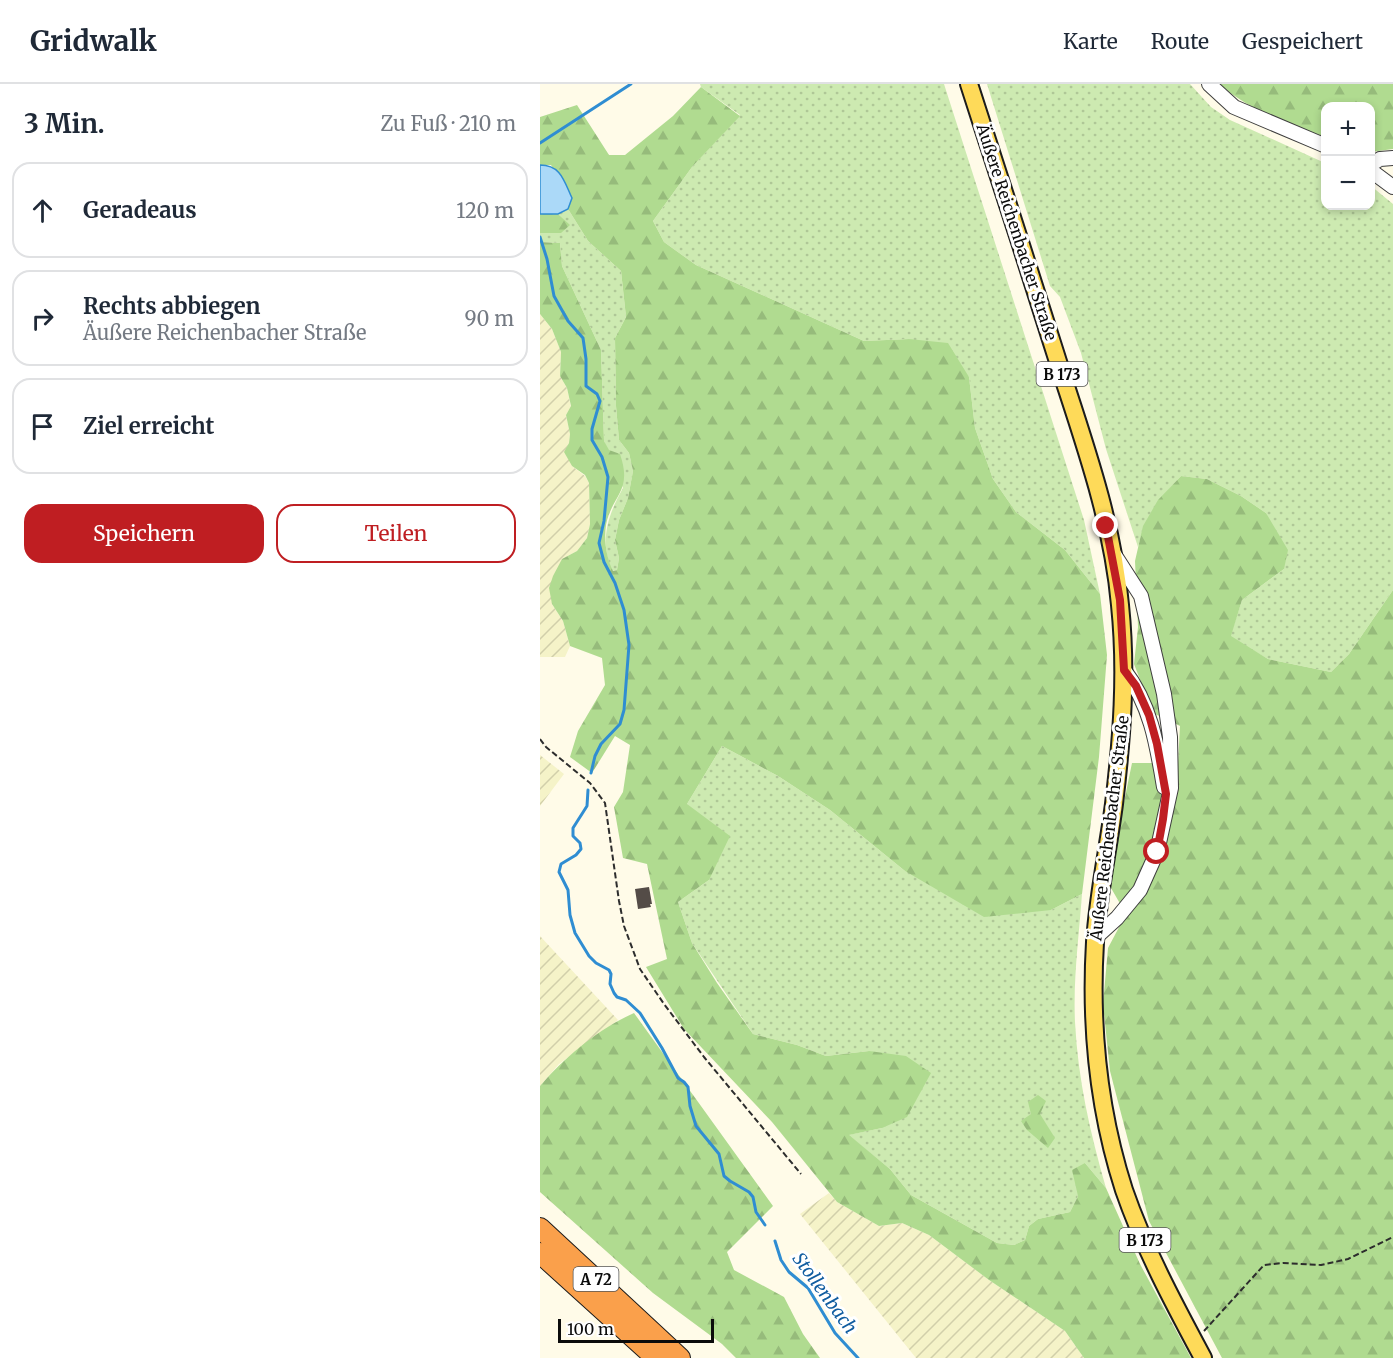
<!DOCTYPE html>
<html lang="de">
<meta charset="utf-8">
<style>
body{margin:0;font-family:Merriweather,serif;background:#f6f6f7;color:#1f2937}
.controls{position:absolute;right:18px;top:18px;display:grid;overflow:hidden;border-radius:12px;box-shadow:0 3px 9px #0003}
.controls button{width:54px;height:54px;display:grid;place-items:center;padding:0;border:0;border-bottom:2px solid #e0e1e3;background:#fff;color:#1f2937;font:30px sans-serif}
.scale{position:absolute;left:18px;bottom:15px;width:156px;box-sizing:border-box;padding-left:6px;border:3px solid #0b0b0b;border-top:0;font-size:16px;line-height:21px;white-space:nowrap;color:#0b0b0b;-webkit-text-stroke:4px #fff;paint-order:stroke}
.stop{position:absolute;width:18px;height:18px;margin:-14px;border:4px solid #bf1e22;border-radius:50%;background:#fff}
.stop.end{background:#bf1e22;border-color:#fff;box-shadow:0 2px 6px #0008}
.list{margin:0;padding:0;list-style:none}
h2{display:flex;justify-content:space-between;align-items:center;height:78px;margin:0;padding:0 24px;font-size:26px}
h2 small{font-size:20px;font-weight:400;color:#747a83}
.list li{display:grid;grid-template-columns:39px 1fr auto;gap:18px;align-items:center;box-sizing:border-box;height:96px;margin:0 12px 12px;padding:0 12px;border:2px solid #e0e1e3;border-radius:18px}
.list b{display:block;font-size:22px;white-space:nowrap}
.list p{margin:0;font-size:20px;white-space:nowrap;color:#747a83}
.list em{font-size:20px;font-style:normal;color:#747a83}
.actions{display:flex;gap:12px;padding:18px 24px}
.actions a{flex:1;padding:14px 0;border:2px solid #bf1e22;border-radius:18px;text-align:center;font-size:21px;color:#bf1e22}
.actions .main{background:#bf1e22;color:#fff}
.icon{flex:none;width:33px;height:33px;fill:none;stroke:currentColor;stroke-width:2;stroke-linecap:round;stroke-linejoin:round}
.map{position:relative;flex:none;width:853px;height:1274px;overflow:hidden}
header{display:flex;align-items:center;gap:36px;box-sizing:border-box;height:84px;padding:0 30px;background:#fff;border-bottom:2px solid #e0e1e3}
header strong{font-size:28px}
nav{display:flex;gap:33px;margin-inline-start:auto;font-size:21px}
main{display:flex}
aside{flex:1;background:#fff}
.map>svg:first-child{display:block}
.farmland{fill:url(#farmland-furrows)}
.grass{fill:url(#grass-dots)}
.forest{fill:url(#forest-firs)}
.water{fill:#abd9f8;stroke:#2f8dd2;stroke-width:1.5}
.lines{fill:none;stroke-linecap:round;stroke-linejoin:round}
.stream{stroke:#2f8dd2;stroke-width:3}
.building{fill:#544c47}
.minor-casing{stroke:#3e3e3e;stroke-width:16}
.major-casing{stroke:#1c1c1c;stroke-width:20}
.highway-casing{stroke:#1c1c1c;stroke-width:22}
.path{stroke:#2d2d2d;stroke-width:2;stroke-dasharray:6 3;stroke-linecap:butt}
.minor{stroke:#fff;stroke-width:14}
.major{stroke:#feda59;stroke-width:16}
.highway{stroke:#faa04b;stroke-width:20}
.route{stroke:#bf1e22;stroke-width:8}
.labels{text-anchor:middle;dominant-baseline:central;stroke-width:6;stroke-linejoin:round;paint-order:stroke}
.shield{fill:#fff;stroke:#545454;stroke-width:1.5}
.shield-label{font-size:15px;font-weight:bold;fill:#0b0b0b}
.street-label{font-size:16px;fill:#0b0b0b;stroke:#fff}
.water-label{font-size:18px;font-style:italic;fill:#115da0;stroke:#fff}
</style>
<header>
<strong>Gridwalk</strong>
<nav><a>Karte</a><a>Route</a><a>Gespeichert</a></nav>
</header>
<main>
<aside>
<h2>3 Min.<small>Zu Fuß · 210 m</small></h2>
<ul class="list">
<li><svg class="icon" aria-label="ahead" viewBox="0 0 24 24"><path d="M12 20V5M6 11l6-6 6 6"/></svg><div><b>Geradeaus</b></div><em>120 m</em></li>
<li><svg class="icon" aria-label="right" viewBox="0 0 24 24"><path d="M7 20v-9h11M14 6l5 5-5 5"/></svg><div><b>Rechts abbiegen</b><p>Äußere Reichenbacher Straße</p></div><em>90 m</em></li>
<li><svg class="icon" aria-label="arrive" viewBox="0 0 24 24"><path d="M6 21V4h12l-3 4 3 4H6"/></svg><div><b>Ziel erreicht</b></div></li>
</ul>
<div class="actions"><a class="main">Speichern</a><a>Teilen</a></div>
</aside>
<div class="map">
<svg width="853" height="1274" viewBox="0 0 853 1274">
<defs>
<pattern id="farmland-furrows" width="10" height="10" patternUnits="userSpaceOnUse" patternTransform="scale(1.5)"><rect width="10" height="10" fill="#f5f3c8"/><path d="M-1 1l2-2M0 10L10 0M9 11l2-2" fill="none" stroke="#d1cfaa"/></pattern>
<pattern id="grass-dots" width="8" height="8" patternUnits="userSpaceOnUse" patternTransform="scale(1.5)"><rect width="8" height="8" fill="#cdeab1"/><path d="M2 2h.1M6 6h.1" fill="none" stroke="#afc797" stroke-width="1.8" stroke-linecap="round"/></pattern>
<pattern id="forest-firs" width="22" height="20" patternUnits="userSpaceOnUse" patternTransform="scale(1.5)"><rect width="22" height="20" fill="#b0db90"/><path d="M5 1l3.5 6h-7zM16 11l3.5 6h-7z" fill="#96bb7b"/></pattern>
</defs>
<rect width="100%" height="100%" fill="#fffbe8"/>
<path class="farmland" d="M0,230L12,245L21,268L20,292L27,304L31,323L26,331L30,350L29,359L25,368L32,382L45,392L49,399L50,440L47,454L37,467L22,475L12,520L23,537L30,562L25,573H0Z
M0,671L24,690L0,722Z
M0,852L78,936L19,980L0,1002Z
M289,1109L297,1118L339,1142L362,1139L389,1151L449,1196L525,1247L544,1274H376L260,1130Z"/>
<path class="grass" d="M160,0H404L544,436L560,510L525,466L476,428L453,395L435,344L429,293L369,255L324,257L156,181L124,158L113,137L152,83L200,31L161,3Z
M447,0H650L671,23L690,36L785,79L786,122H830L831,102L853,120V506L809,570L791,588L728,575L690,553L702,516L744,485L726,429L701,412L667,395L641,392C619,415 606,432 598,463L566,365L541,269L520,213L510,202Z
M28,125L48,157L81,187L86,233L75,254L76,322L79,356L89,369L93,387L88,414L79,436L75,456L79,474L77,486L72,487C59,456 68,431 83,404L64,357L61,266L22,182L20,159L0,158V149L29,141L18,130Z
M182,662L238,692L290,726L365,787L511,826L542,810C539,852 533,895 535,938C538,996 550,1048 566,1104L545,1079L538,1112L530,1128L498,1135L489,1142L485,1156L474,1161L457,1159L371,1111L350,1085L308,1051L342,1044L329,967L286,972L257,961L213,950L152,859L138,818L169,796L147,720Z"/>
<path class="forest" d="M679,0H853V65L831,68L830,22H786L785,53C746,39 711,27 679,0Z
M161,3L200,32L152,83L113,137L124,158L156,181L324,257L369,255L408,259L429,293L435,344L453,395L476,428L525,466L560,510L567,571L559,673L542,810L511,826L444,833L365,787L290,726L238,692L182,662L147,720L190,752L169,796L138,818L152,859L177,899L213,950L257,961L286,972L329,967L366,972L391,989L367,1033L342,1044L309,1051L350,1085L371,1111L457,1159L474,1161L485,1156L489,1142L498,1135L530,1128L538,1112L532,1086L545,1079L566,1104L600,1180L651,1274H544L525,1247L449,1196L389,1151L362,1139L339,1142L297,1118L232,1038L144,945L106,883L127,875L107,780L83,774L74,723L83,708L90,661L75,652L52,689L30,673L38,647L65,601L62,574L30,562L23,537L12,520L9,504L13,492L22,475L37,467L47,454L50,440L49,399L45,391L32,382L24,368L29,359L30,350L26,331L31,322L27,304L20,292L21,268L12,245L0,230V158L20,159L22,182L61,266L64,357L69,366L80,370C93,408 72,410 66,441C64,456 66,473 73,487L77,486L79,474L75,456L79,436L88,414L93,387L89,369L79,356L76,322L75,254L86,233L81,187L48,157L28,125L32,114L11,81H0V33L37,21L69,71H85L133,32Z
M0,130H18L30,141L21,149H0Z
M641,392L667,395L701,412L726,429L748,466L744,485L702,516L691,552L728,575L791,588L809,570L853,506V1274H682L609,1137L570,987L563,920L568,864L586,830L571,804L578,747L592,679H638L640,642L613,629L594,580L598,543L595,477L603,442L618,416Z
M94,929L233,1122L187,1168L194,1186L244,1213L263,1250L280,1274H196L182,1260L113,1209L0,1108V1002C25,973 58,945 94,929Z
M498,1011L506,1017L500,1030L515,1054L508,1064L487,1046L481,1037L491,1030L488,1018Z"/>
<path class="water" d="M0,81C21,81 24,97 32,114L28,125L18,130H0Z"/>
<g class="lines">
<path class="stream" d="M0,59L91,0
M0,153L7,175L14,212L28,237L43,254L46,275V302L57,310L60,317L52,345V356L62,373L68,393L64,437L59,459L64,478L75,499L84,526L89,561L84,626L80,640L61,660L55,672L51,689
M48,706L47,722L33,744V752L40,759L41,765L36,771L21,780L19,788L28,806L30,831L35,849L49,872L56,879L69,886L71,890L70,900L74,909L77,913L86,916L100,929L122,964L138,994L144,998L148,1003L150,1022L156,1042L179,1070L184,1092L190,1097L209,1108L213,1113L216,1128L225,1141
M235,1157L241,1176L249,1188L268,1204L295,1249L318,1274"/>
</g>
<path class="building" d="M109,803L112,820H110L111,823L98,825L95,805Z"/>
<g class="lines">
<defs>
<path id="minor" d="M669,0L694,23L786,62
M830,81L840,75L853,74
M830,86L853,103
M584,586C611,621 617,661 624,703
M555,854L577,834L600,806L617,768L631,704L630,653L624,610L601,512L574,470"/>
<path id="major" d="M429,0C460,95 490,189 520,284C545,361 573,440 580,521C587,588 582,654 574,720C568,766 558,811 555,858C550,942 558,1025 584,1106C604,1164 634,1220 663,1274"/>
<path id="highway" d="M0,1144L140,1274
M0,1169L116,1274"/>
</defs>
<use href="#minor" class="minor-casing"/>
<use href="#major" class="major-casing"/>
<use href="#highway" class="highway-casing"/>
<path class="path" d="M0,655L6,663L50,699L65,719L79,817L84,842L100,885L124,920L164,973L261,1090
M664,1247L724,1181L743,1179L781,1181L808,1175L853,1153"/>
<use href="#minor" class="minor"/>
<use href="#major" class="major"/>
<use href="#highway" class="highway"/>
</g>
<g class="lines">
<path class="route" d="M566,442L580,516L584,586L596,602L609,631L617,660L626,710L623,735L617,768"/>
</g>
<g class="labels">
<g class="shield">
<rect x="496.5" y="278" width="51" height="24" rx="4.5"/>
<rect x="579.5" y="1144" width="51" height="24" rx="4.5"/>
<rect x="33.5" y="1183" width="45" height="24" rx="4.5"/>
</g>
<g class="shield-label">
<text x="522" y="290">B 173</text>
<text x="605" y="1156">B 173</text>
<text x="56" y="1195">A 72</text>
</g>
<g class="street-label">
<text transform="translate(477 148) rotate(72)">Äußere Reichenbacher Straße</text>
<text transform="translate(569 744) rotate(-83)">Äußere Reichenbacher Straße</text>
</g>
<g class="water-label">
<text transform="translate(285 1209) rotate(54)">Stollenbach</text>
</g>
</g>
</svg>
<div class="controls">
<button>+</button>
<button>−</button>
</div>
<div class="scale">100 m</div>
<div class="stop" style="left:617px;top:768px"></div>
<div class="stop end" style="left:566px;top:442px"></div>
</div>
</main>
